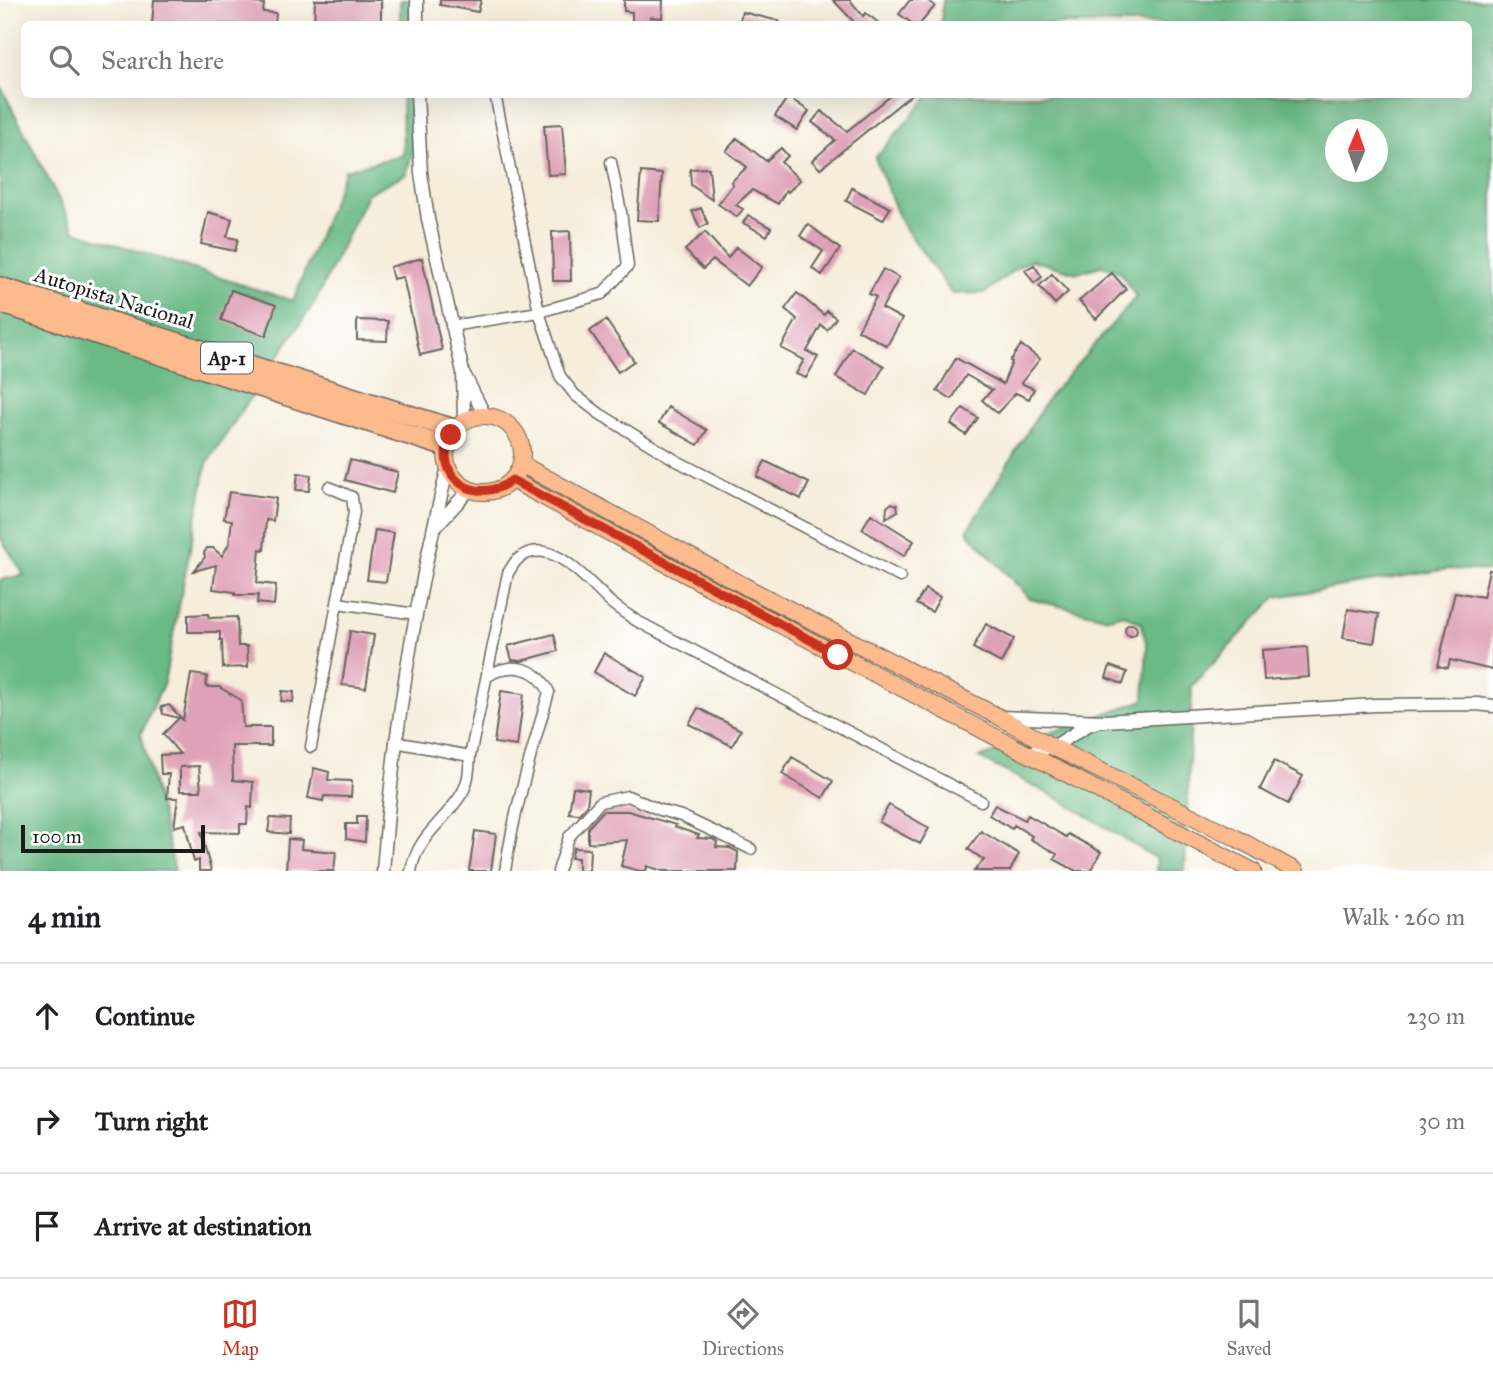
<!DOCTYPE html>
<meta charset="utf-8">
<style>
body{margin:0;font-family:"IM FELL Great Primer",serif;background:#f6f6f6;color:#202124}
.compass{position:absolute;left:1325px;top:119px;width:63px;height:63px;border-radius:50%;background:#fff;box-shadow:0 7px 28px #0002;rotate:2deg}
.scale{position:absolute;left:21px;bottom:18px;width:184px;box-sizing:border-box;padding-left:7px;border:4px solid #1c1c1c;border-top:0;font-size:19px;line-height:24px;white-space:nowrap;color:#1c1c1c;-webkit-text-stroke:5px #fff;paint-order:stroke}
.stop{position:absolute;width:21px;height:21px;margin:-16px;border:5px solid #c8321e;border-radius:50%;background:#fff}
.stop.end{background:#c8321e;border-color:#fff;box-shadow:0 2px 7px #0008}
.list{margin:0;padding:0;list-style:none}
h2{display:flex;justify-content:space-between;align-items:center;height:91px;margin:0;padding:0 28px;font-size:30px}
h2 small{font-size:23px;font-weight:400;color:#757577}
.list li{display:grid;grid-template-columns:46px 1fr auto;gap:21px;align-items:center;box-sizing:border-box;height:105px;padding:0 28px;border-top:2px solid #e0e0e0}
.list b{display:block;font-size:26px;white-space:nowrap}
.list em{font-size:23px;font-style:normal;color:#757577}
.icon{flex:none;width:38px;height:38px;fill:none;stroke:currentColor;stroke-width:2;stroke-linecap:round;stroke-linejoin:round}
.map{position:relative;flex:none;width:1493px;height:871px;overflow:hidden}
.search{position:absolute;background:#fff;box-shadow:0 7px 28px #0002;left:21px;right:21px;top:21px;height:77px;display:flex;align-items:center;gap:18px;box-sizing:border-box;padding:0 24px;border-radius:10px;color:#757577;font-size:26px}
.sheet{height:406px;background:#fff}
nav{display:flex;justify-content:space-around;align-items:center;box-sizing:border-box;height:98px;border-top:2px solid #e0e0e0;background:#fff;font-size:19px;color:#757577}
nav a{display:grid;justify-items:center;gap:4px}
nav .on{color:#c8321e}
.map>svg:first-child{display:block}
.forest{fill:#6aba85;stroke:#436b50;stroke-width:2;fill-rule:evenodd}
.building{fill:#dfa1b7;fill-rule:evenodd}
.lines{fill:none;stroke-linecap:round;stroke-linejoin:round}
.minor-casing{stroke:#68655e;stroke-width:13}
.tertiary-casing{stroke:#68655e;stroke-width:15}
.primary-casing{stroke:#68655e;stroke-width:18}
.motorway-casing{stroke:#68655e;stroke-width:22}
.minor{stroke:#fff;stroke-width:10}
.tertiary{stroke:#fff;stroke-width:12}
.primary{stroke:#fcba8d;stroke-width:16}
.motorway{stroke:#fcba8d;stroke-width:19}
.route{stroke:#c8321e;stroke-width:9}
.labels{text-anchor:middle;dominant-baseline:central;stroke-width:6;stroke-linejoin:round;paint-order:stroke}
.shield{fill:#fff;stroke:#606060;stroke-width:2}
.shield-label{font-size:19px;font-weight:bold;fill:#1c1c1c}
.street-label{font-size:21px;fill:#1c1c1c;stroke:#fff}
</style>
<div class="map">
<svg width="1493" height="871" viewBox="0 0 1493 871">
<rect width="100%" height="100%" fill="#fff"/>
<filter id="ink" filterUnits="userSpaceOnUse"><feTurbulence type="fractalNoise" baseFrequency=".0143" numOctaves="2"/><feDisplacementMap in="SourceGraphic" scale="14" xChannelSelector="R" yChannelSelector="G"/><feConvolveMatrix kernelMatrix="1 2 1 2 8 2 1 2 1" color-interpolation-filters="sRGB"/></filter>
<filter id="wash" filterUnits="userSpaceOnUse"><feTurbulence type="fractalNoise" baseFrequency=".00686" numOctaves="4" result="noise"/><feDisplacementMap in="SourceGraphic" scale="28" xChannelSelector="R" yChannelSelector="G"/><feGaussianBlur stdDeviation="1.57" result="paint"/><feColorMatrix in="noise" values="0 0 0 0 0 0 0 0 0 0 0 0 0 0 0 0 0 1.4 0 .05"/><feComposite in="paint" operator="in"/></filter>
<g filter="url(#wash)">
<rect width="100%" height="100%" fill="#f6edda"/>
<path class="forest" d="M400,0H415L416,24H400Z
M943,0H1493V571L1449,569L1276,597L1192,686L1185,871H1156L1157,859L1061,800L979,758L1144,700L1147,646L1141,623L1123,614L1109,618L1030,599L967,531L1048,398L1136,297L1119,271L1101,266L1077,273L1031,260L1015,269L985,293L952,294L901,222L875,158L930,95L1468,94V24H941ZM1336,130H1378V172H1336Z
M0,85L75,231L293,301L345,170L403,155L402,95H418L419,130L406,174L368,193L316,300L207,463L164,682L141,734L175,871H0V580L24,575L0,537Z"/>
<g id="blocks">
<path class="building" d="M154,0H255V3L264,4L263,12L276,13L275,24H152Z
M315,0H381V24H314Z
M440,0H481L478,12L440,5Z
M624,0H663L662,18L650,17V24H632V12L624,11Z
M833,0H850L863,16L866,13L880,24H856Z
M910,0H927L935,6L920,24H913L899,14Z
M742,12L779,21V24H739Z
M893,94H912L820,169L812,161L835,140L812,122L821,111L847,131Z
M788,97L809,111L797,130L775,116Z
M562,124L566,174L548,175L544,125Z
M737,138L766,161L781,148L788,156L781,162L800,180L788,192L786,190L778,204L752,190L736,205L743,209L737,217L718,204L733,184L731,182L747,167L726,151Z
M709,168L712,200L691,185L690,169Z
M641,172L662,174L659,221L637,220Z
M852,188L890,208L883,220L846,201Z
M701,208L708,224L700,228L692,211Z
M208,212L232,219L227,237L238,239L235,251L201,244Z
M748,215L771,228L767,236L743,223Z
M808,224L840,249L822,275L812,268L823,251L800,236Z
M570,231L571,281H553L552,232Z
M705,232L728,258L736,247L762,267L747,286L713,260L703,269L685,250Z
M422,258L442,350L420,355L403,277L393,279L390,267Z
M1034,265L1042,277L1034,283L1025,270Z
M883,269L899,278L882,308L902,319L887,346L858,330L876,297L869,294Z
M1112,273L1126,289L1096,319L1079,301Z
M1052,274L1068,292L1055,304L1039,286Z
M231,290L276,305L266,336L221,320Z
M797,293L824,315L827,311L836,318L827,330L821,325L807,351L818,357L806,378L796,374L804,360L781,348L797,319L785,309Z
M357,320L388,321L387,341L357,340Z
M606,320L634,361L618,372L590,331Z
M1021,345L1040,359L1021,383L1034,389L1029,399L1016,393L997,413L982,400L992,390L966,375L952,399L937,391L956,358L1003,384L1012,362L1010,361Z
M852,348L884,366L868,395L836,377Z
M668,407L707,430L698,445L659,423Z
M963,408L978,418L966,435L951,424Z
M350,460L398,472L393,493L345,480Z
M765,461L809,483L801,499L757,477Z
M298,473L311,475L309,491L296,490Z
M229,492L276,498L273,521L266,520L264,550L260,549L257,583L276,585L274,605L257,603L258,595H235V592L213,589L216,565L194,571L205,557L204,553L207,548H213L222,556L229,544L232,520L224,519Z
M892,503L897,505L898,511L886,518L887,507Z
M871,514L914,541L904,556L862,529Z
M375,530L394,533L386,582L367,580Z
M1489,570H1493L1492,670L1450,660L1448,668L1438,666L1455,592L1483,597Z
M925,589L940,597L932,612L916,604Z
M1348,609L1379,614L1374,643L1343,638Z
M208,614L209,618L237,617L238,646H247L248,667L223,668L222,640H220V632H188V615Z
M1125 630a6 6 0 1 1 12 0a6 6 0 1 1-12 0Z
M986,624L1014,639L1001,663L973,648Z
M350,631L374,635L366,688L342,685Z
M554,634L558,651L521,661L512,660L508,646Z
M1307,647L1309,677L1264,680L1262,650Z
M604,653L646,677L635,696L594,672Z
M1110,666L1127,672L1123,684L1106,678Z
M191,674L207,676L206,687H219L241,700L243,727H271V746H232L233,780L253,782L252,808L248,807L247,824H240V833L201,832L211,871H199V860L194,862L185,824L174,827L178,798H167L169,774H161L160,755L180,754L163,734L179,718L163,714L161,707L169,705L183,720ZM199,766L201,791H180V767Z
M282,691L294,692L293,702L281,701Z
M501,691L524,694L517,746L494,743Z
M698,708L741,730L732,746L689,724Z
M792,757L833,781L823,798L782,774Z
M1274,761L1303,776L1288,804L1260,789Z
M314,768L329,772L328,780L352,781L351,797L324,796L323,801L308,798Z
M573,787L589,789L587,805L579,814L569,813Z
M889,805L929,828L920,844L879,822Z
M995,805L1025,820L1028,815L1066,837L1068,834L1101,852L1090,871H1076L1054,859L1057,854L1030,839L1032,836L1014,825L1012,829L989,815Z
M603,811H628L676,825L675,827L699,835L697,838L712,839L717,842L716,847L730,848L738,852L737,871H663L647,866L646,871H640L621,866L627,840L588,843V828Z
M357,816H366L365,842L346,839V824H357Z
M270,818L290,819L289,834L268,832Z
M475,831L496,834L491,871H469Z
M981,831L1019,854L1010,871H974L984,860L968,849Z
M288,839L302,840L301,849L336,852L334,871H286Z
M574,848L590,849L589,871H578V858H571Z"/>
</g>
</g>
<g filter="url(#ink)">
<use href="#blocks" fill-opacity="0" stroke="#68655e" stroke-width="2"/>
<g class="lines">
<defs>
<path id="minor" d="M495,94L539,312L560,376L575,395L600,414L677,461L900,577
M451,326L539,312L602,294L628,266L621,212L611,162
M329,487L352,497L354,512L337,603L416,614
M487,677C509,661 537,666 549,692C532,751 514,810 505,871
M395,742L470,756
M311,747L337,603
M411,871C418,834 445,822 462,793C469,782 469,768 470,756L508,573C511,569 514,562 518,559C550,532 589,583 610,602C618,609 628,615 637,621L981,801
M558,871L569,837L600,802L628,796L660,810L681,816L751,849"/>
<path id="tertiary" d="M417,24V0
M417,94L421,173L428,219L463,372L464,421
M465,376L485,416
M435,527L470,489
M1001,717L1104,721L1375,705L1478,704L1493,706
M1027,753L1053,747L1088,725L1097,722
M383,871C393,735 415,600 448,467"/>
<path id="primary" d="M446 454a38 38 0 1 1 76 0a38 38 0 1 1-76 0Z
M521,464L752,590L999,717L1053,747L1236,838L1296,871
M512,480L744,606L1253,871"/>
<path id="motorway" d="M0,287L454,429
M0,303L446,447"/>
</defs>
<use href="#minor" class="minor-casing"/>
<use href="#tertiary" class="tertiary-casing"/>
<use href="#primary" class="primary-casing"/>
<use href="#motorway" class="motorway-casing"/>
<use href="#minor" class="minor"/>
<use href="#tertiary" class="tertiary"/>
<use href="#primary" class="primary"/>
<use href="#motorway" class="motorway"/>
</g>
</g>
<g class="lines" filter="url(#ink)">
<path class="route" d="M451,435C431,476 476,508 512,480L838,655"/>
</g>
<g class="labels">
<rect class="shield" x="201" y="342.5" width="52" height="31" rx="5"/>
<g class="shield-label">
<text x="227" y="358">Ap-1</text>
</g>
<g class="street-label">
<text transform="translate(114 298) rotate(17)">Autopista Nacional</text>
</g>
</g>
</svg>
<svg class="compass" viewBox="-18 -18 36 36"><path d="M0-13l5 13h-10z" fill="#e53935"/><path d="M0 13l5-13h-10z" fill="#757577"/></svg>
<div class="scale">100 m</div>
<div class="stop" style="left:838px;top:655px"></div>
<div class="stop end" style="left:451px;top:435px"></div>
<div class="search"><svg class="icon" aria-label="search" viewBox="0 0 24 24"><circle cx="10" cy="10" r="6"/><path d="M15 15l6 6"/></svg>Search here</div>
</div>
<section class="sheet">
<h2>4 min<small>Walk · 260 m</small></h2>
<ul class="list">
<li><svg class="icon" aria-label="ahead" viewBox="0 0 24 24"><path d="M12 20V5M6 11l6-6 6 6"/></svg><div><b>Continue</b></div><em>230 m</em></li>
<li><svg class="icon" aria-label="right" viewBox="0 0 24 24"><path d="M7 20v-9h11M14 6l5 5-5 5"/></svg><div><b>Turn right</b></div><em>30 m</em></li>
<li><svg class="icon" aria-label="arrive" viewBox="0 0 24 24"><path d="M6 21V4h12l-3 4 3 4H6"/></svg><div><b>Arrive at destination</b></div></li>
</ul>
</section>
<nav>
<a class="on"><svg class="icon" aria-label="map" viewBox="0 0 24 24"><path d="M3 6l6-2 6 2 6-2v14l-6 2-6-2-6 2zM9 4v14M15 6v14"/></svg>Map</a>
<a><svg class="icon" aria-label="directions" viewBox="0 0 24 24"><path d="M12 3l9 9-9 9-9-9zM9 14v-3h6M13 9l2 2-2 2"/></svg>Directions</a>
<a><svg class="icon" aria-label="saved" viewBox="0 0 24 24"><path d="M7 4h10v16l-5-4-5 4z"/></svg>Saved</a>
</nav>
